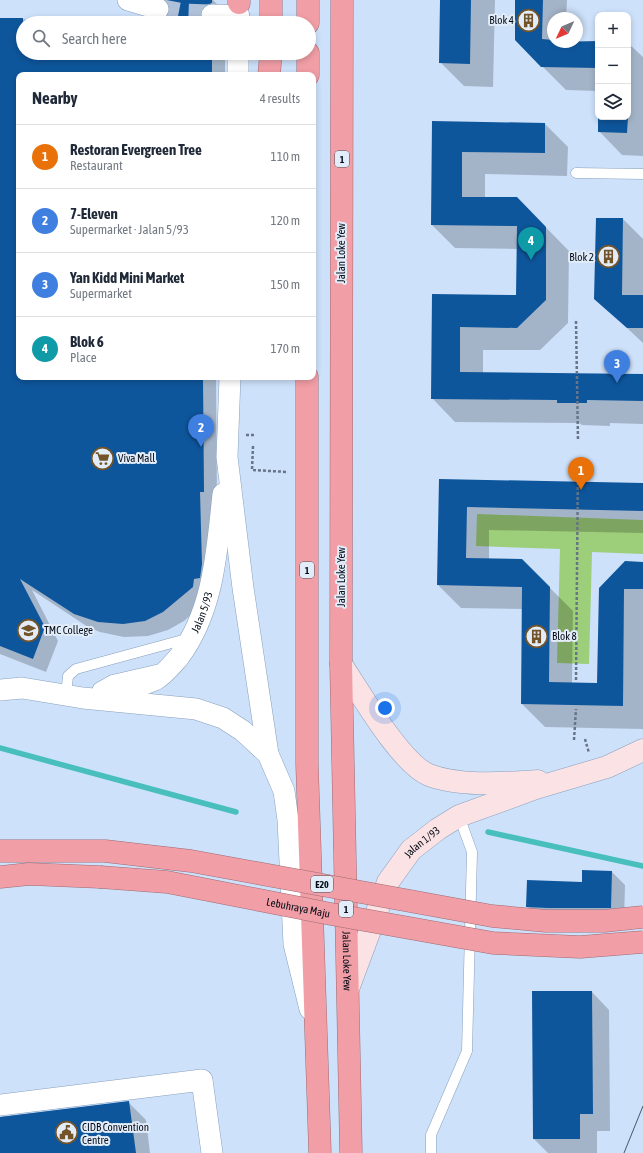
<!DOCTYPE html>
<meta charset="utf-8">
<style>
body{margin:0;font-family:"Asap Condensed",sans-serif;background:#f6f6f7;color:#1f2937}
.controls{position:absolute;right:12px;top:12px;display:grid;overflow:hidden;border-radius:8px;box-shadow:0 2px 6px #0003}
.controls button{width:36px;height:36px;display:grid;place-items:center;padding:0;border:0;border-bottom:1px solid #e0e1e3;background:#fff;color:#1f2937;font:20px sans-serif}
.compass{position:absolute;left:547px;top:12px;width:36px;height:36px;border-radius:50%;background:#fff;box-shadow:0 2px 6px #0003;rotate:226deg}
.you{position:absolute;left:385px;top:708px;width:14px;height:14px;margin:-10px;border:3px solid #fff;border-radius:50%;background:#1a73e8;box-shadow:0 0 0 6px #1a73e833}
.badge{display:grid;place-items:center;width:26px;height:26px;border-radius:50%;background:#735429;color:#fff;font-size:13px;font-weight:700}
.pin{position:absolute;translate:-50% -33px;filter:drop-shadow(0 1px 2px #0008)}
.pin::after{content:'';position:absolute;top:21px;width:14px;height:12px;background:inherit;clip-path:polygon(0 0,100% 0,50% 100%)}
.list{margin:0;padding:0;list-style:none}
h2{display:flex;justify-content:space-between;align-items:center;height:52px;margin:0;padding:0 16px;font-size:17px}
h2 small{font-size:13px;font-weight:400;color:#747a83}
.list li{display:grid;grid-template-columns:26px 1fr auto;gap:12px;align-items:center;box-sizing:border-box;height:64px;padding:0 16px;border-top:1px solid #e0e1e3}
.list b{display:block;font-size:15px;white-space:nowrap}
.list p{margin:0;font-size:13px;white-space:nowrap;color:#747a83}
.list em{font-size:13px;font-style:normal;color:#747a83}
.icon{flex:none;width:22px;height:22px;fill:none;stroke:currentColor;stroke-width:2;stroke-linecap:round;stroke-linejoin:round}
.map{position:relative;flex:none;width:643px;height:1153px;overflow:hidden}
.search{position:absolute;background:#fff;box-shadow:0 2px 6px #0003;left:16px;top:16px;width:300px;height:44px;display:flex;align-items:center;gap:10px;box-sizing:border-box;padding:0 14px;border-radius:22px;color:#747a83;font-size:15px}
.panel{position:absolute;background:#fff;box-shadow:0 2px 6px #0003;left:16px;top:72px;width:300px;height:308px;border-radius:8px}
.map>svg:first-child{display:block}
.green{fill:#9dce7a}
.shadow{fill:#0003}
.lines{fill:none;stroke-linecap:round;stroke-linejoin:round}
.stream{stroke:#48bfbd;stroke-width:5.5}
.building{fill:#0e569c}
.street-tunnel{stroke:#afc1d8;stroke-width:21;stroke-dasharray:21 10;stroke-linecap:butt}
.lane-casing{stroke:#88a0bd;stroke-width:11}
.street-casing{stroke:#88a0bd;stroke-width:22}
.secondary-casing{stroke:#88a0bd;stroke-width:23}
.highway-casing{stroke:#9e6b74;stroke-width:23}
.path{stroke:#677586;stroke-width:2.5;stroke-dasharray:3 2;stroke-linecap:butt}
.lane{stroke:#fff;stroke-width:10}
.street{stroke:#fff;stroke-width:21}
.secondary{stroke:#fbe2e4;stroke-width:22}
.highway{stroke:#f19ea6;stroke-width:22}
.tram{stroke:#4a5665;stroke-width:1}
.highway-bridge-casing{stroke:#9e6b74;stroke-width:23;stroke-linecap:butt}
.highway-bridge{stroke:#f19ea6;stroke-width:22}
.labels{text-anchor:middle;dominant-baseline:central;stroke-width:4;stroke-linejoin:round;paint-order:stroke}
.shield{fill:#e3edfa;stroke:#48505b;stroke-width:1}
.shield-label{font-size:10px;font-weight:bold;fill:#050d17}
.poi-label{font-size:11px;fill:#050d17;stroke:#e3edfa;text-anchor:start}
.street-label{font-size:11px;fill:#050d17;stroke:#e3edfa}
</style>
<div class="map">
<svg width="643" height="1153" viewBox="0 0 643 1153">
<rect width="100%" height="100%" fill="#cde1fa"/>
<path class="green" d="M477,514L643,520V554L592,552L589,664L557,663L560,549L476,546Z"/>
<path class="shadow" d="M164,0H213L225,12L215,23H23V53H225V75H19V377H216L217,505L206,601L184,621L168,630L148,636L124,637L100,632L88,627L32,590L58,641L46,672L0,654V19L161,22L167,18L171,12V7Z
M441,0H495L493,87L464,86L440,62Z
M516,0H567L566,18H553V42H598V91L566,90L516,40Z
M628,43L643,57V156L622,155L599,131V117H628Z
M433,122L545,124L568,147L567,176L485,174V198H517L569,251L568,323L540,350H483V373L643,375V424L610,423V426L582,425L579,423L455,422L432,398L433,295L517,296L518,249L455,248L432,225Z
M623,219L643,239V343L595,298Z
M440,480L643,484V533L489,530V560H522L573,611L572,684H598L600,588L643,563V729L545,727L522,704L523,609L461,608L438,585Z
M583,871L612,872L625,885L624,921L540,920L527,906L583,883Z
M592,992L609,1010L610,1131H597V1153H548L534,1139Z
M128,1102L146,1120L150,1153H0V1117Z"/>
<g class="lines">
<path class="stream" d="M0,748L236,812
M488,832L643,866"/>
</g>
<path class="building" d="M166,0H212V3L206,5L202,9L200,15L204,23H158V21L166,18L169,13L170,6Z
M440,0H471L470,64L439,63Z
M515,0H543L542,39L553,40V42L598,41V68L541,67L515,40Z
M0,18H23V53H212V75H19V377H203L204,492H200L202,564L200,578L194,579L193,587L163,612L145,621L123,624L98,622L74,614L20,579L45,627L33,659L0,646Z
M598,117H628L627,133L598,132Z
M432,121L545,123V153L462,152V197H517L546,227V300L517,328L460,327V372L643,374V401L587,400V403H557V400L431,399L432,294L516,295L517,226L431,225Z
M596,218H623L622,295H643V328H627L594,299Z
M439,479L643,483V511L467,507L466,558L522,559L550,587L549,682L597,683L599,588L625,561L643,562V589H624L623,706L521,704L522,587L437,585Z
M582,870L612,871L611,908H547L526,907L527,880L582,882Z
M532,991H592L593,1114H580V1139H533Z
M129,1101L136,1153H0V1117Z"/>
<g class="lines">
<path class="street-tunnel" d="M158,9L183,14L212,15"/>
<defs>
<path id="lane" d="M576,173L643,174
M96,694L98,688L112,680L160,669
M66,696L68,676L76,669L190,638
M431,1153V1135L467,1051L472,852L459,816"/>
<g id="street">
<path d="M128,0L158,9"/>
<path d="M212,15L239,16"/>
<path d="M238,75V53"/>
<path d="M230,377L227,457L243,588L268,754"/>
<path d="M0,690L22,688L83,698L196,709L223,718L243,731L268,754L284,791L288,820L294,944L310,1009"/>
<path id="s1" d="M105,694C122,691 139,687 155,680C164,675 172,665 179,657C214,610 217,550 223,494"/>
<path d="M0,1105L202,1080L212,1153"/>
</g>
<g id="secondary">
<path d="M341,664C359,691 401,764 429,775C460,787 506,783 538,781"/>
<path id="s2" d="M348,989L388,882L411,850L438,829L459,816L536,788L607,767L643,750"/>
</g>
<g id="highway">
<path d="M271,0V23"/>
<path id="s3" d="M342,0L341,664L351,1153"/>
<path d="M239,3V0"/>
<path d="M308,23V0"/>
<path d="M269,75L271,53"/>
<path d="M308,75V53"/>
<path d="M307,377V764L320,1153"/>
<path d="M0,877L29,874L100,877"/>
</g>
</defs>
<use href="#lane" class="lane-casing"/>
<use href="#street" class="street-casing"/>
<use href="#secondary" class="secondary-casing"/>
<use href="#highway" class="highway-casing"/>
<path class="path" d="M576,321L578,441
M246,435H254
M253,446L252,470L288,472
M576,680L578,461
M585,739L589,753
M574,740L576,709"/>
<use href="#lane" class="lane"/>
<use href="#street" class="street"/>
<use href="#secondary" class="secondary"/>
<use href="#highway" class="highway"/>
<path class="tram" d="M624,1153L643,1106"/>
<defs>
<g id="highway-bridge">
<path d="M0,851H105L191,861L492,916L546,921H604L643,917"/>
<path id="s4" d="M100,877L167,882L331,914L493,943L580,947L643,942"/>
</g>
</defs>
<use href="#highway-bridge" class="highway-bridge-casing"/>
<use href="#highway-bridge" class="highway-bridge"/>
</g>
<defs>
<symbol id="building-ring" viewBox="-11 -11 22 22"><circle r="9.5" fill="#e3edfa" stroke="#735429" stroke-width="1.5"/><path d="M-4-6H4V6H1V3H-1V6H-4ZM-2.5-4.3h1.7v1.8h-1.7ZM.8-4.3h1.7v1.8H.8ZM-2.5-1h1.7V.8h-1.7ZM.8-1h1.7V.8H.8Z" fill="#735429"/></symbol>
<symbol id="supermarket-ring" viewBox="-11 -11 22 22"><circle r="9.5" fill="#e3edfa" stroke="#735429" stroke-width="1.5"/><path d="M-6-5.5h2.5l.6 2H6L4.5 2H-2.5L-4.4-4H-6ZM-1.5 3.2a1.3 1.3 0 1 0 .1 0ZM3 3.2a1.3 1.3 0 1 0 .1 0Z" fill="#735429"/></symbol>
<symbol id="university-ring" viewBox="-11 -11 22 22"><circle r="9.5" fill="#e3edfa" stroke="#735429" stroke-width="1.5"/><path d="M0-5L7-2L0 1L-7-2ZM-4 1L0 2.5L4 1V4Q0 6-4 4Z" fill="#735429"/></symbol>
<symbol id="civic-ring" viewBox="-11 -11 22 22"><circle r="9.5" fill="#e3edfa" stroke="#735429" stroke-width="1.5"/><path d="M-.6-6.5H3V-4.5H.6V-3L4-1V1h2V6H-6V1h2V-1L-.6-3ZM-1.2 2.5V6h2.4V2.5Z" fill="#735429"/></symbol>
</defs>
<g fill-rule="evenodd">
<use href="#building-ring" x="516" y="8" width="25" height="25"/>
<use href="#building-ring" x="596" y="244" width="25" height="25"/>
<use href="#supermarket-ring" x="90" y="446" width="25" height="25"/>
<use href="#university-ring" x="16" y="618" width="25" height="25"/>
<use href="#building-ring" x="524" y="624" width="25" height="25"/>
<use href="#civic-ring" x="54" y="1120" width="25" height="25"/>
</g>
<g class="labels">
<g class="shield">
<rect x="335" y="151" width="14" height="16" rx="3"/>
<rect x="300" y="562" width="14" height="16" rx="3"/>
<rect x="311" y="876" width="22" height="16" rx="3"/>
<rect x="339" y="901" width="14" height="16" rx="3"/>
</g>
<g class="shield-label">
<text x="342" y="159">1</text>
<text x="307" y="570">1</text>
<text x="322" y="884">E20</text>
<text x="346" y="909">1</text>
</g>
<g class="poi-label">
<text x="514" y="20" text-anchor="end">Blok 4</text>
<text x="594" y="257" text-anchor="end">Blok 2</text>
<text x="118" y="458">Viva Mall</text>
<text x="44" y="630">TMC College</text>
<text x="552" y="636">Blok 8</text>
<text x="82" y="1127">CIDB Convention<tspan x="82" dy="13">Centre</tspan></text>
</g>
<g class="street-label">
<text transform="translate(341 253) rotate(-90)">Jalan Loke Yew</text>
<text transform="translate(341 577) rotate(-90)">Jalan Loke Yew</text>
<text stroke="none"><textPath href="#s1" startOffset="136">Jalan 5/93</textPath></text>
<text stroke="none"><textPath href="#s2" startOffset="167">Jalan 1/93</textPath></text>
<text stroke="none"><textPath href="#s4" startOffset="201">Lebuhraya Maju</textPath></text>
<text stroke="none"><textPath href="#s3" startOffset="961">Jalan Loke Yew</textPath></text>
</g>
</g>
</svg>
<div class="controls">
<button>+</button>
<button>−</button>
<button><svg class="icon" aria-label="layers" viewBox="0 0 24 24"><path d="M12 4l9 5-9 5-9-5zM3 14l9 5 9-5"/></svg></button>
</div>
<svg class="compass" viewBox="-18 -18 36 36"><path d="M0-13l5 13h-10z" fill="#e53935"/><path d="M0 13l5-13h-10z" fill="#747a83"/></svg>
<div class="you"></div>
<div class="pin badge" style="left:581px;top:490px;background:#e8710a">1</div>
<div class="pin badge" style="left:201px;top:447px;background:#3f7fe0">2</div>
<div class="pin badge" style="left:617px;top:383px;background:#3f7fe0">3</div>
<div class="pin badge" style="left:531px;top:260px;background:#0f9aa8">4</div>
<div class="search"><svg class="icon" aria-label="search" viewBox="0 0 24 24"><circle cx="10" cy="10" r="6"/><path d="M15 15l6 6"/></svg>Search here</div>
<section class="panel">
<h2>Nearby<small>4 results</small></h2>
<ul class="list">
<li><span class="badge" style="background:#e8710a">1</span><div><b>Restoran Evergreen Tree</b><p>Restaurant</p></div><em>110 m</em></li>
<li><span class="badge" style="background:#3f7fe0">2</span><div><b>7-Eleven</b><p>Supermarket · Jalan 5/93</p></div><em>120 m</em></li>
<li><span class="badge" style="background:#3f7fe0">3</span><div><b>Yan Kidd Mini Market</b><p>Supermarket</p></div><em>150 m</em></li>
<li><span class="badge" style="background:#0f9aa8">4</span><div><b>Blok 6</b><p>Place</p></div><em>170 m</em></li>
</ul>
</section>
</div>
